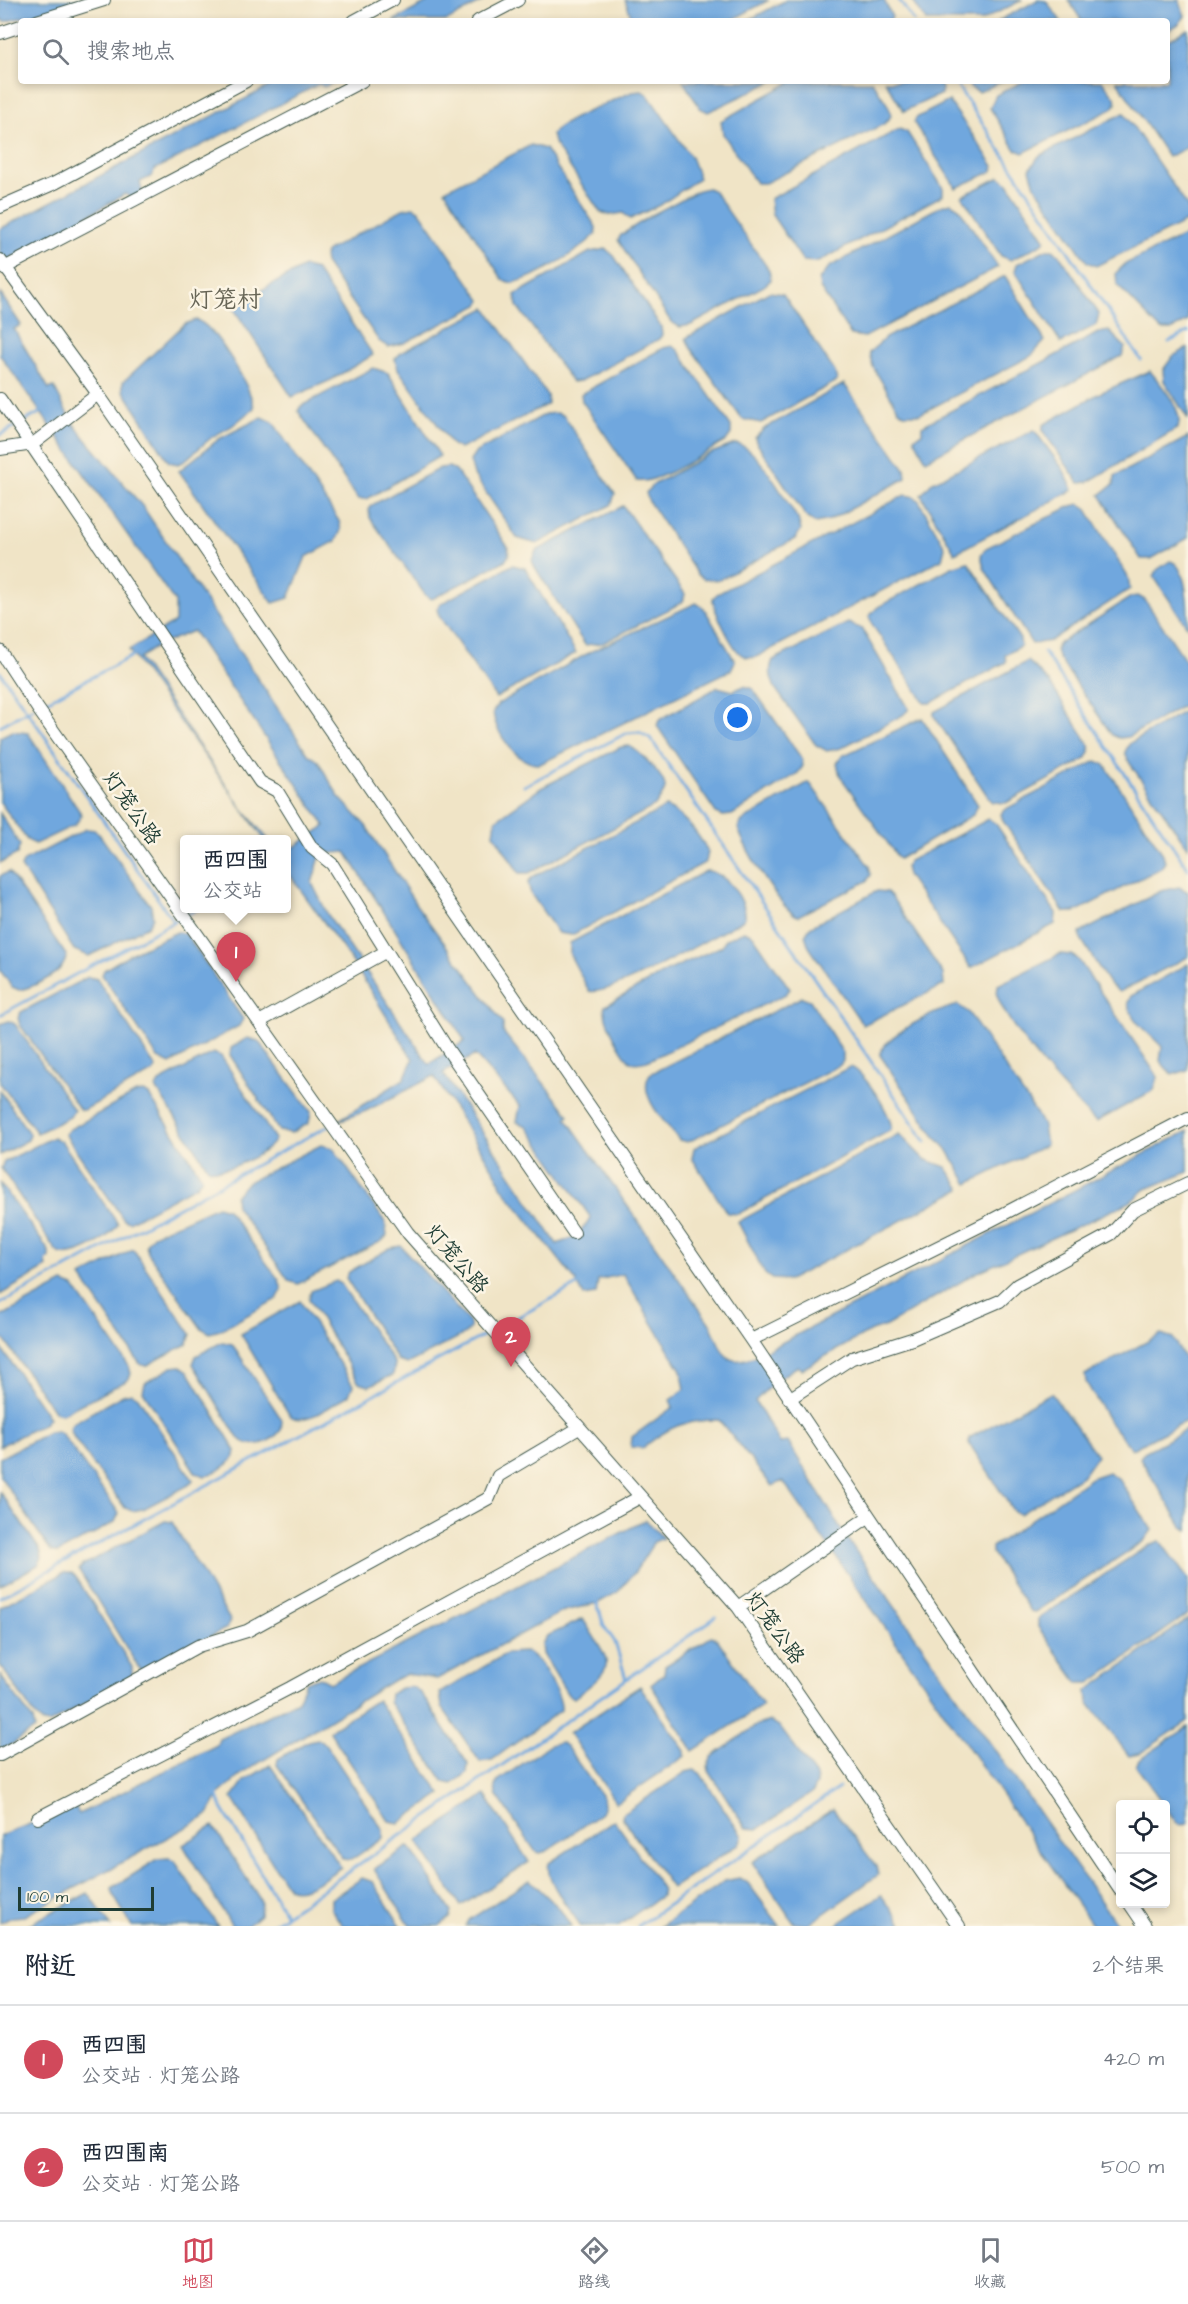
<!DOCTYPE html>
<html lang="zh">
<meta charset="utf-8">
<style>
body{margin:0;font-family:"Architects Daughter","LXGW WenKai TC",sans-serif;background:#f2f2f3;color:#1f2937}
.controls{position:absolute;right:18px;bottom:18px;display:grid;overflow:hidden;border-radius:6px;box-shadow:0 3px 9px #0003}
.controls button{width:54px;height:54px;display:grid;place-items:center;padding:0;border:0;border-bottom:2px solid #e0e1e3;background:#fff;color:#1f2937;font:30px sans-serif}
.scale{position:absolute;left:18px;bottom:15px;width:136px;box-sizing:border-box;padding-left:6px;border:3px solid #1f3d34;border-top:0;font-size:16px;line-height:21px;white-space:nowrap;color:#1f3d34;-webkit-text-stroke:4px #fcf5e5;paint-order:stroke}
.you{position:absolute;left:738px;top:718px;width:21px;height:21px;margin:-15px;border:4px solid #fff;border-radius:50%;background:#1a73e8;box-shadow:0 0 0 9px #1a73e833}
.badge{display:grid;place-items:center;width:39px;height:39px;border-radius:50%;background:#d1495b;color:#fff;font-size:20px;font-weight:700}
.pin{position:absolute;translate:-50% -50px;filter:drop-shadow(0 2px 3px #0008)}
.pin::after{content:'';position:absolute;top:32px;width:21px;height:18px;background:inherit;clip-path:polygon(0 0,100% 0,50% 100%)}
.popup{position:absolute;left:180px;top:835px;width:111px;height:78px;box-sizing:border-box;display:grid;place-content:center;border-radius:6px;background:#fff;filter:drop-shadow(0 2px 4px #0005);font-size:20px;white-space:nowrap;color:#747a83}
.popup b{font-size:22px;color:#1f2937}
.popup::after{content:'';position:absolute;left:50%;top:100%;margin-left:-12px;border:12px solid transparent;border-top-color:#fff}
.list{margin:0;padding:0;list-style:none}
h2{display:flex;justify-content:space-between;align-items:center;height:78px;margin:0;padding:0 24px;font-size:26px}
h2 small{font-size:20px;font-weight:400;color:#747a83}
.list li{display:grid;grid-template-columns:39px 1fr auto;gap:18px;align-items:center;box-sizing:border-box;height:108px;padding:0 24px;border-top:2px solid #e0e1e3}
.list b{display:block;font-size:22px;white-space:nowrap}
.list p{margin:0;font-size:20px;white-space:nowrap;color:#747a83}
.list em{font-size:20px;font-style:normal;color:#747a83}
.icon{flex:none;width:33px;height:33px;fill:none;stroke:currentColor;stroke-width:2;stroke-linecap:round;stroke-linejoin:round}
.map{position:relative;flex:none;width:1188px;height:1926px;overflow:hidden}
.search{position:absolute;background:#fff;box-shadow:0 3px 9px #0003;left:18px;right:18px;top:18px;height:66px;display:flex;align-items:center;gap:15px;box-sizing:border-box;padding:0 21px;border-radius:6px;color:#747a83;font-size:22px}
.sheet{height:294px;background:#fff}
nav{display:flex;justify-content:space-around;align-items:center;box-sizing:border-box;height:84px;border-top:2px solid #e0e1e3;background:#fff;font-size:16px;color:#747a83}
nav a{display:grid;justify-items:center;gap:3px}
nav .on{color:#d1495b}
.map>svg:first-child{display:block}
.water{fill:#70a7de;stroke:#487289;stroke-width:1.5;fill-rule:evenodd}
.lines{fill:none;stroke-linecap:round;stroke-linejoin:round}
.stream{stroke:#70a7de;stroke-width:3}
.minor-casing{stroke:#3e564a;stroke-width:14}
.minor{stroke:#fff;stroke-width:12}
.labels{text-anchor:middle;dominant-baseline:central;stroke-width:5;stroke-linejoin:round;paint-order:stroke}
.street-label{font-size:21px;fill:#1f3d34;stroke:#fcf5e5}
.quarter-label{font-size:24px;fill:#686657;stroke:#fcf5e5}
</style>
<div class="map">
<svg width="1188" height="1926" viewBox="0 0 1188 1926">
<rect width="100%" height="100%" fill="#fcf5e5"/>
<filter id="ink" filterUnits="userSpaceOnUse"><feTurbulence type="fractalNoise" baseFrequency=".0167" numOctaves="2"/><feDisplacementMap in="SourceGraphic" scale="12" xChannelSelector="R" yChannelSelector="G"/><feConvolveMatrix kernelMatrix="1 2 1 2 8 2 1 2 1" color-interpolation-filters="sRGB"/></filter>
<filter id="wash" filterUnits="userSpaceOnUse"><feTurbulence type="fractalNoise" baseFrequency=".008" numOctaves="4" result="noise"/><feDisplacementMap in="SourceGraphic" scale="24" xChannelSelector="R" yChannelSelector="G"/><feGaussianBlur stdDeviation="1.35" result="paint"/><feColorMatrix in="noise" values="0 0 0 0 0 0 0 0 0 0 0 0 0 0 0 0 0 1.4 0 .05"/><feComposite in="paint" operator="in"/></filter>
<g filter="url(#wash)">
<rect width="100%" height="100%" fill="#f0e4c6"/>
<path class="water" d="M0,0H92L4,22L0,17Z
M432,0H485L447,21H393Z
M625,0H769L730,21H633Z
M786,0H884L892,17L889,21H747Z
M912,0H1022L981,21H926Z
M1038,0L1046,1L1061,21H998Z
M1068,0H1179L1185,16L1179,24L1167,31V21H1082Z
M1188,29V147L1168,157L1117,81H1167V41Z
M279,81H338L324,87L319,84L154,170L152,176L140,182L143,196L133,199L125,194L77,222L76,227L0,263V229Z
M683,81H773L708,112L700,108Z
M792,81H872L889,107L891,116L884,124L765,183H756L723,134L721,121Z
M885,81H937L942,88L941,94L904,111Z
M966,81H1003L979,92L971,88Z
M1024,81H1102L1115,97L1116,104L1112,109L1023,153L1016,150L990,108L996,95Z
M642,91L648,95L691,157L699,178L662,204L630,219L623,213L610,215L600,212L554,143L552,134C560,121 615,100 632,92Z
M949,101L994,166L991,172L956,188L914,123L916,118Z
M1124,113L1188,207V221L1096,266L1087,262L1035,186L1030,169L1039,156Z
M899,129L907,132L943,188V195L818,262L803,261L772,215L770,199Z
M531,145L545,149L596,227V234C578,252 536,278 512,283L503,280L445,190Z
M1000,177L1008,183L1045,239L1043,243L1011,260L1001,256L962,196Z
M708,188L714,191L769,270L771,280L764,286L691,325L680,327L671,322L618,240L621,235L652,215L699,190Z
M951,203L959,208L998,267L865,337L851,335L820,288L819,280L829,267L941,206Z
M413,207L419,210L481,300L479,305L404,343L388,347L379,341L325,263L324,256L327,251L403,209Z
M1188,234V321L1171,330H1161L1117,285L1116,273L1125,264Z
M606,249L614,256L661,327L662,335L659,339L581,381L572,382L517,306L515,295L590,252Z
M1045,250H1053L1059,254L1099,314L1096,325L1061,343L1015,271L1017,264Z
M304,267L316,270L373,355L331,380L292,397L232,306Z
M1005,276L1045,341L1031,356L920,414H904L898,409L873,367L869,353L885,338Z
M769,292L783,294L835,372L837,381L761,423L742,419L690,347L686,338Z
M0,293L21,325L14,329L49,389L54,387L71,421L143,507L308,754L318,761L339,797L366,826L417,906L503,1023V1032L569,1115L566,1118L710,1324C724,1353 724,1371 760,1354L1188,1131V1172L1146,1189L1130,1202L976,1273L886,1326L871,1331L802,1369L798,1366L776,1380L755,1401L780,1443L788,1442L846,1537L1118,1926H1093L783,1481L772,1486L719,1420C685,1420 669,1426 643,1448L631,1447L632,1437L673,1407L670,1400L685,1389L681,1370L623,1274L598,1280L596,1294L584,1296L576,1281L501,1186L498,1177L434,1076L366,1111L336,1122L404,1079L413,1059L354,964L287,871V852L325,826L193,631L159,645L139,658L241,807L268,839H264L129,650L175,622V602L0,355ZM346,852L465,1041L429,1064L328,915L312,883L321,854ZM475,1055L520,1106L517,1122L527,1126L591,1218L575,1237L557,1244L443,1073Z
M486,308L547,395L548,404L460,449L452,445L398,369L395,359L402,352Z
M196,320C215,325 252,389 254,408L232,426L212,437L183,462L178,464L169,462L123,390V382L185,324Z
M1109,331L1125,347L1122,356L926,460L914,438L922,433V426L1098,333Z
M672,346L678,350L731,426V434L726,441C707,451 657,485 637,481L582,401L581,394L663,348Z
M1188,348V419L1164,381L1163,370L1173,356Z
M373,368L388,373L440,456L367,499H358L298,411L301,406Z
M1150,371C1161,385 1184,409 1178,428L1088,482L1079,483L1043,431V425L1100,393Z
M844,384L905,469L906,478L830,520L815,523L807,518L756,442L755,438L765,428Z
M557,413L564,416L615,494L611,505L537,544L517,538L474,475L470,461L476,452L546,414Z
M262,417L273,422L339,521L341,530L336,541L306,557L289,598L273,603L179,471L219,439Z
M1034,430L1063,469L1073,490L955,553L921,495L931,483Z
M1188,437V538L1151,559H1141L1100,495L1114,484L1115,476Z
M735,444C756,443 786,502 798,519L801,530L795,539L719,580L704,579L697,574L649,502L646,493L651,486L709,454Z
M449,467L456,471L508,547L509,554L506,560L432,599L426,596L370,518L369,510L372,505L440,468Z
M905,495L915,497L919,501L945,547L942,559L756,657C751,658 746,658 742,655C733,650 712,607 713,598L717,594Z
M1080,504L1086,508L1128,577L1130,589L1050,641L1032,644L984,568L981,555L986,548L1071,506Z
M623,506L685,594L683,602L603,643L585,645L534,566L532,560L536,551Z
M1170,561C1188,565 1188,610 1188,628L1154,577L1157,570Z
M968,562L1020,639L1021,646L1005,655L1006,662L931,703H925L873,626L869,616L878,607L952,567Z
M512,565L525,568L576,653L496,698L439,616L437,609L440,604Z
M1138,596L1145,600L1188,664V703L1128,737L1119,738L1112,735L1058,657L1056,649L1058,644L1131,597Z
M696,603L704,608L735,661L731,670L540,764C518,765 495,733 493,712L498,704L592,651Z
M848,623L862,629L909,709L903,715L841,748L827,751L816,745L775,688C771,678 768,670 773,660Z
M1028,661L1049,682L1089,744L1090,752L1086,759L1006,803L993,802L989,798L934,716V712Z
M744,686L753,689L802,759L803,766L798,773L732,815L723,816L716,813L657,726L659,720L718,687L733,691Z
M1188,709V848L1129,762L1125,752L1130,743Z
M922,718L978,805L973,815L899,859L840,776L837,763L842,756Z
M12,731L28,733L82,815L75,825L35,844L27,840L0,802V737Z
M629,746C639,751 667,778 665,789C663,795 658,801 655,806L529,873H519L494,834L496,820L541,788L621,747Z
M1096,761L1105,765L1163,854L1165,862L1161,868L1075,912H1064L1003,821L1001,814L1004,810Z
M809,782L869,866L871,875L867,881L798,916C782,912 743,846 738,828L742,821Z
M666,807C685,816 698,833 708,852L706,862L572,935L558,933L531,894L528,883L532,877Z
M0,813L20,845L17,854L0,863Z
M989,819L996,824L1056,913L1055,924L971,968L907,875L905,867L909,861Z
M86,829L95,830L99,834L151,906L153,917L148,926L89,956L74,950L21,867L24,861Z
M706,871C724,871 747,900 745,917L742,921C716,934 610,998 589,991L570,955V943Z
M9,872L66,955C67,972 34,987 19,990L12,987L0,970V876Z
M1179,887L1188,892V957L1119,992L1108,982L1080,937V933L1161,891Z
M877,891L887,892L891,896L943,974L944,985L863,1025L809,947L805,935L810,927Z
M744,931L753,935L790,989L786,994L647,1061C643,1062 637,1064 632,1062C623,1057 601,1016 605,1006L665,972L722,946L726,939Z
M177,932L186,934L243,1019L239,1026L170,1064L158,1058L102,975L104,970L130,954Z
M1060,954L1071,955L1078,959L1158,1077L1154,1090L1096,1122C1069,1096 1008,1029 997,995L998,985Z
M1188,964V1070L1172,1075L1160,1061L1162,1047C1149,1032 1130,1022 1128,1002L1131,996Z
M88,977L97,979L156,1068L153,1072L84,1110H80L20,1025L18,1018L21,1012Z
M802,997L810,1000L843,1053V1061L840,1065L688,1142L679,1140C667,1124 636,1095 650,1074Z
M958,1005L968,1012L1036,1113L1043,1126L1046,1145L968,1184L947,1149L934,1135L880,1055C884,1034 938,1010 958,1005Z
M9,1021L15,1024L74,1110L70,1117L37,1133L0,1083V1024Z
M247,1038L258,1041L311,1112L309,1123L291,1133L279,1131L230,1055L231,1048Z
M213,1053L221,1056L275,1139C269,1154 223,1175 208,1168L156,1088L159,1082Z
M850,1067C862,1068 895,1119 891,1130L738,1214L727,1213L692,1158L694,1148Z
M0,1090L30,1135L28,1140L0,1155Z
M144,1092L149,1095L202,1177L197,1185L129,1222L124,1220L65,1134L70,1129L136,1093Z
M899,1134L924,1159L946,1167L961,1189L789,1280L772,1279L765,1274L738,1222Z
M53,1137L62,1142L118,1224C111,1238 70,1263 56,1251L1,1168L4,1162Z
M321,1145L333,1148L385,1222L387,1236L382,1241L298,1284L289,1281L236,1206L235,1196L248,1182Z
M0,1183L49,1251V1257L46,1261L47,1267L0,1295Z
M217,1206L227,1209L279,1280L282,1290L277,1299L220,1330L210,1333L201,1328L148,1253L146,1244L153,1235Z
M401,1246L470,1323V1329L465,1334L407,1364L398,1361L346,1278L349,1272L390,1248Z
M133,1249L191,1334L187,1344L146,1366L140,1364L81,1277Z
M336,1281L341,1284L395,1364L393,1375L369,1386L359,1383L309,1299L311,1291Z
M63,1283L74,1287L129,1366L131,1374L128,1380L62,1414L55,1412L0,1334V1317Z
M300,1301L353,1385L349,1395C334,1403 306,1427 290,1416L241,1334Z
M1161,1334L1173,1338L1188,1365V1420L1132,1449L1110,1423L1086,1382L1085,1375Z
M222,1342L232,1344L282,1420L281,1430C270,1444 252,1450 238,1438L193,1364L196,1356Z
M0,1346L49,1418L45,1423L0,1446Z
M181,1366L188,1371L236,1451C235,1464 216,1472 205,1476L196,1473L143,1391L145,1383L172,1367Z
M132,1393L138,1397L193,1480L189,1485L143,1509L132,1511L125,1508L74,1438L70,1428L73,1423L123,1395Z
M1051,1393L1097,1455L1083,1475L1020,1514L1014,1512L969,1443V1438Z
M1188,1429V1530L1182,1526L1140,1458L1144,1452Z
M49,1432L57,1431L62,1434L119,1513L115,1522L58,1553L51,1551L0,1476V1458Z
M1108,1472L1119,1479L1152,1530L1144,1541L1035,1612L1030,1611L992,1553V1547L1091,1478Z
M0,1492L40,1550L42,1558L38,1565L0,1586Z
M646,1520L663,1538L654,1542L635,1572L618,1592L598,1603L564,1611L437,1679L407,1674L394,1680L244,1772L220,1793L207,1816L24,1916L12,1917L0,1923V1836L75,1806L79,1814L217,1745L219,1739L298,1701L306,1682L319,1677L330,1683Z
M165,1521L172,1522L230,1620L227,1628L147,1669L140,1670L79,1570L83,1565Z
M1160,1541L1188,1579V1614L1090,1683H1078L1038,1627V1619L1149,1545Z
M64,1573H72L76,1577L132,1667V1676L49,1724L43,1723L36,1717L0,1665V1607Z
M583,1619C611,1666 620,1663 574,1698L568,1695L543,1654L542,1644L547,1636Z
M1188,1619V1721L1139,1754L1129,1756L1088,1702L1087,1691Z
M711,1637L717,1639L763,1705L693,1751L651,1685L664,1674L665,1666Z
M524,1652C539,1653 563,1697 561,1710L492,1760L480,1762L442,1707L440,1693L507,1653Z
M0,1675L33,1720L35,1729L0,1752Z
M640,1686L685,1751V1756L616,1803L569,1733Z
M413,1687L420,1692L468,1764L467,1773L452,1784L444,1782L389,1702L390,1694L401,1688Z
M377,1700L441,1794L399,1823L389,1821L330,1732L333,1728Z
M770,1721L779,1726L816,1776L817,1784L813,1792L758,1829L746,1828L709,1771L708,1765L712,1757L757,1725Z
M1188,1727V1823L1180,1825L1176,1822L1136,1766L1139,1760Z
M318,1739L326,1745L383,1830V1838L351,1860L343,1859L277,1765L278,1759L308,1741Z
M560,1742L566,1746L603,1798L604,1806L601,1813L547,1851L540,1853L535,1851L496,1794L495,1786L499,1780L550,1745Z
M270,1765L341,1867C328,1875 305,1896 288,1888L232,1798L244,1781Z
M694,1770L700,1773L742,1836L739,1844L672,1888L622,1818L623,1814L686,1772Z
M485,1795L529,1862L461,1906L417,1841Z
M833,1809L876,1866L878,1875L808,1925L794,1923L752,1862Z
M614,1820L662,1888L661,1896L618,1926H581C572,1912 544,1880 549,1863Z
M213,1826L261,1901L260,1915L247,1926H232L183,1845Z
M409,1846L452,1912L450,1918L439,1926H410L374,1869Z
M169,1858L176,1863L218,1926H132L113,1895L112,1888L158,1859Z
M362,1878L373,1882L401,1926H343L331,1909V1899Z
M739,1878L748,1883L780,1926H661L725,1881Z
M530,1880L559,1908L571,1926H466L469,1920Z
M88,1893L111,1926L28,1925Z
M881,1895L904,1926H835Z"/>
<g class="lines">
<path class="stream" d="M899,0L914,21
M954,81L1141,360
M1169,342L1188,332
M20,424L43,411
M0,435L14,427
M1044,652L1188,869
M0,672L174,922
M39,705L134,655
M0,726L33,708
M524,786L627,733L639,732L650,738L926,1142
M187,915L199,908
M0,1015L181,918
M0,1304L328,1126
M498,1328L579,1284
M0,1597L492,1331
M596,1600L604,1626L615,1642L626,1679
M217,1794L222,1808L286,1915
M270,1926L716,1617
M638,1926L839,1788"/>
</g>
</g>
<g filter="url(#ink)">
<g class="lines">
<defs>
<path id="minor" d="M37,21L104,0
M354,21L393,0
M478,21L518,0
M0,33L21,26
M0,207L55,183L246,81
M0,260L98,394L751,1340L1120,1890
M6,267L362,81
M0,399L260,782L277,791L312,848L332,864L448,1050L574,1233
M0,449L33,444L98,394
M0,651L38,709L408,1233L738,1607L959,1926
M259,1022L385,952
M751,1340L988,1222L1188,1118
M789,1399L852,1358L912,1339L1000,1301L1017,1285L1111,1234L1133,1210L1188,1183
M738,1607L868,1517
M0,1755L198,1646L247,1631L489,1498L498,1476L579,1428
M38,1818L290,1688L640,1497
M1130,1904L1145,1926"/>
</defs>
<use href="#minor" class="minor-casing"/>
<use href="#minor" class="minor"/>
</g>
</g>
<g class="labels">
<g class="street-label">
<text transform="translate(132 808) rotate(55)">灯笼公路</text>
<text transform="translate(457 1259) rotate(49)">灯笼公路</text>
<text transform="translate(775 1628) rotate(54)">灯笼公路</text>
</g>
<g class="quarter-label">
<text x="225" y="300">灯笼村</text>
</g>
</g>
</svg>
<div class="controls">
<button><svg class="icon" aria-label="locate" viewBox="0 0 24 24"><circle cx="12" cy="12" r="6"/><path d="M12 2v4M12 18v4M2 12h4M18 12h4"/></svg></button>
<button><svg class="icon" aria-label="layers" viewBox="0 0 24 24"><path d="M12 4l9 5-9 5-9-5zM3 14l9 5 9-5"/></svg></button>
</div>
<div class="scale">100 m</div>
<div class="you"></div>
<div class="pin badge" style="left:236px;top:982px">1</div>
<div class="popup"><b>西四围</b>公交站</div>
<div class="pin badge" style="left:511px;top:1367px">2</div>
<div class="search"><svg class="icon" aria-label="search" viewBox="0 0 24 24"><circle cx="10" cy="10" r="6"/><path d="M15 15l6 6"/></svg>搜索地点</div>
</div>
<section class="sheet">
<h2>附近<small>2个结果</small></h2>
<ul class="list">
<li><span class="badge">1</span><div><b>西四围</b><p>公交站 · 灯笼公路</p></div><em>420 m</em></li>
<li><span class="badge">2</span><div><b>西四围南</b><p>公交站 · 灯笼公路</p></div><em>500 m</em></li>
</ul>
</section>
<nav>
<a class="on"><svg class="icon" aria-label="map" viewBox="0 0 24 24"><path d="M3 6l6-2 6 2 6-2v14l-6 2-6-2-6 2zM9 4v14M15 6v14"/></svg>地图</a>
<a><svg class="icon" aria-label="directions" viewBox="0 0 24 24"><path d="M12 3l9 9-9 9-9-9zM9 14v-3h6M13 9l2 2-2 2"/></svg>路线</a>
<a><svg class="icon" aria-label="saved" viewBox="0 0 24 24"><path d="M7 4h10v16l-5-4-5 4z"/></svg>收藏</a>
</nav>
